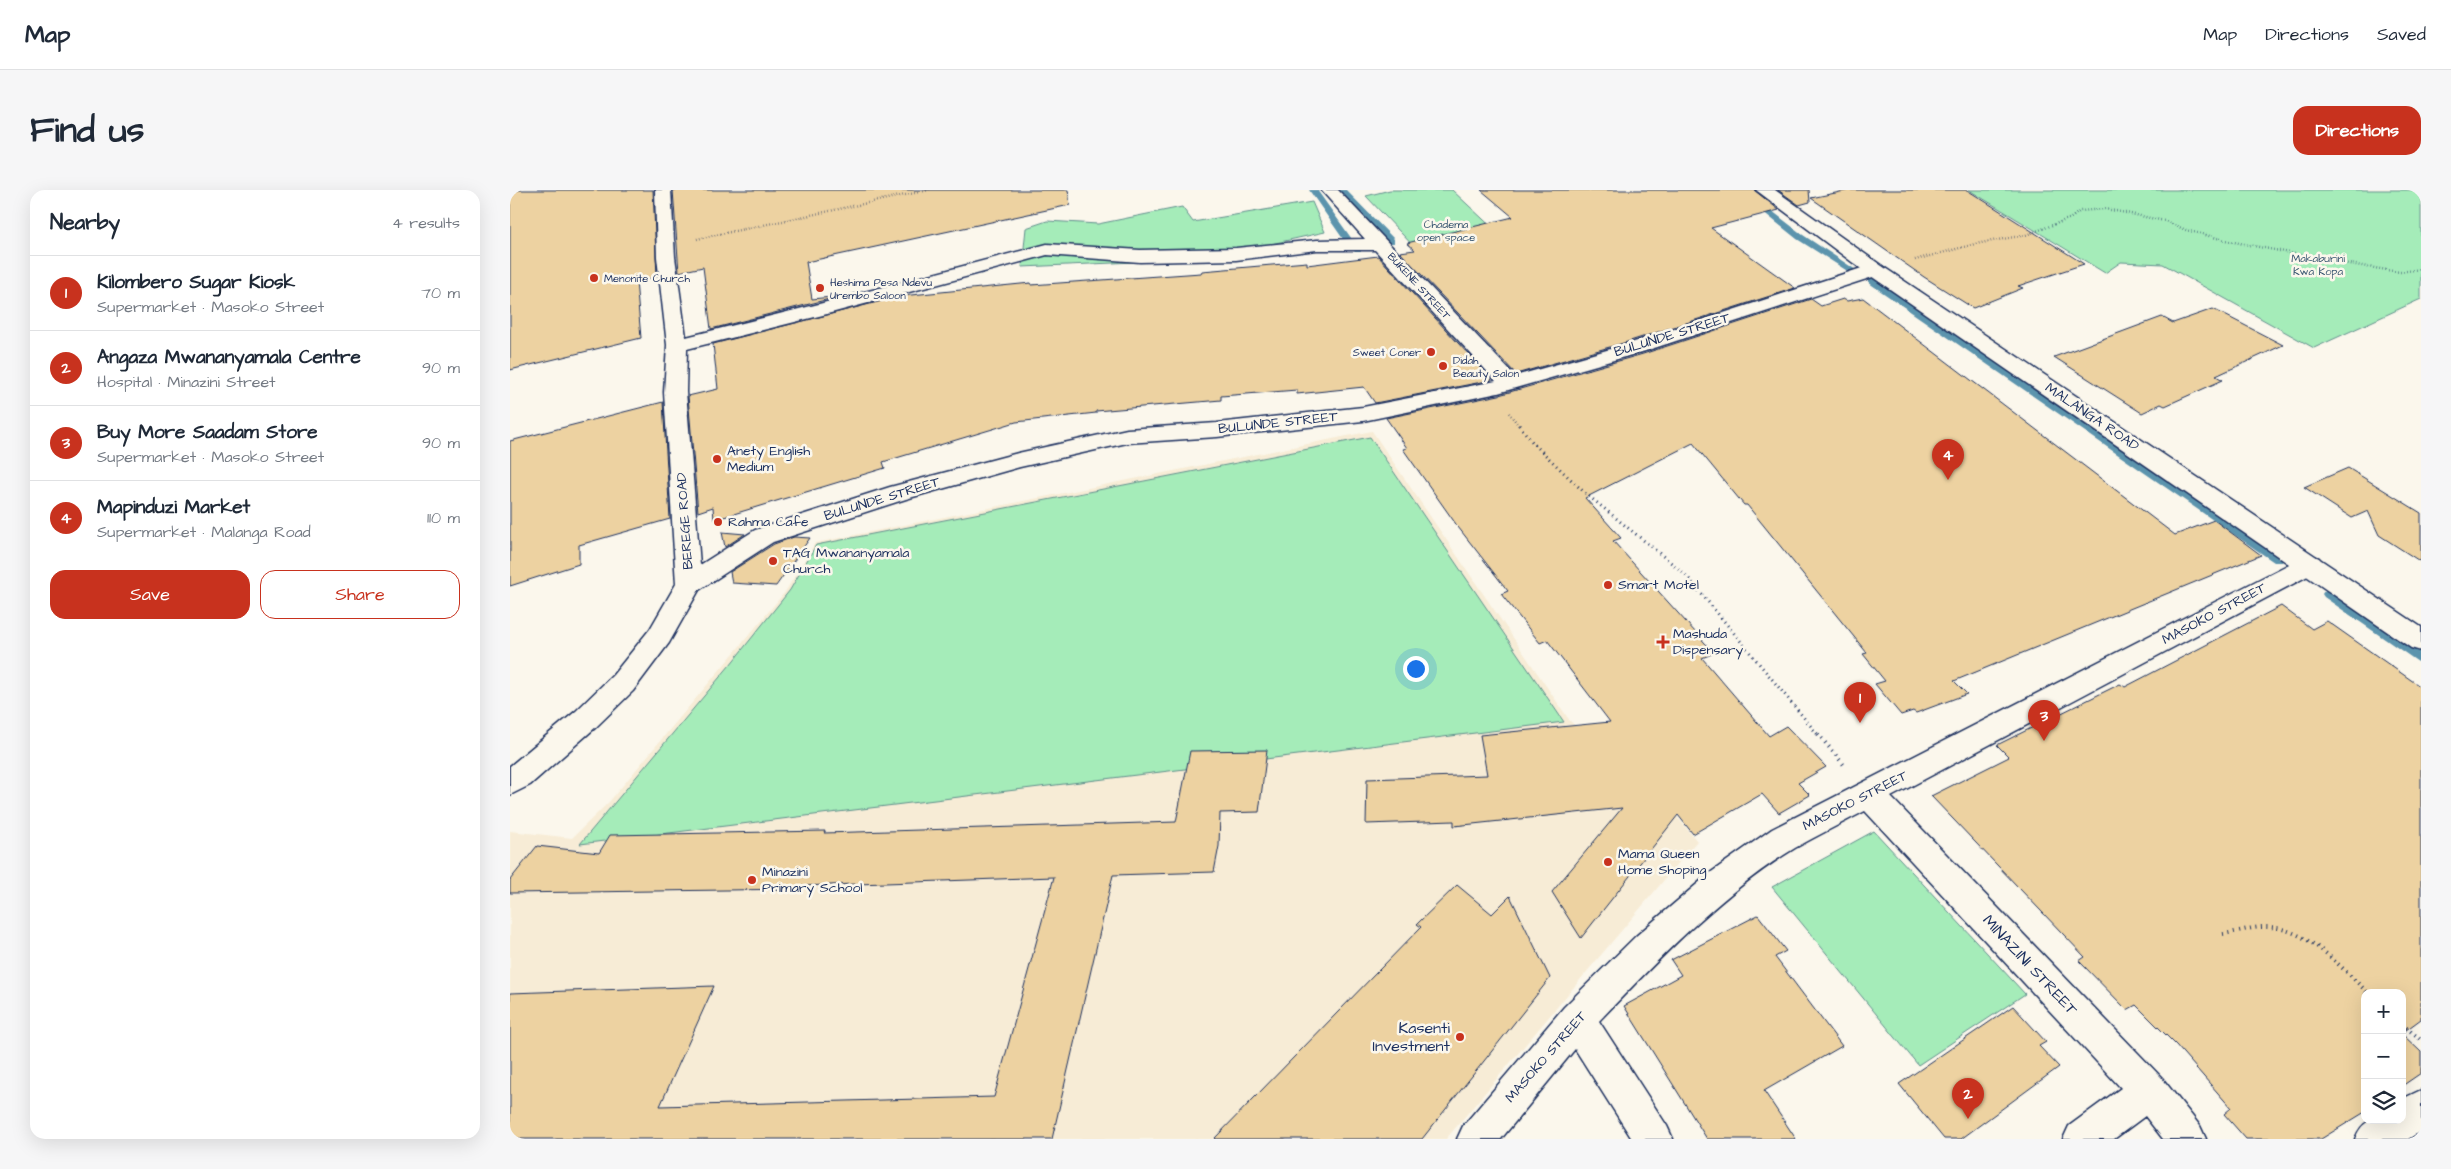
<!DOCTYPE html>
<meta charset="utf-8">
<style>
body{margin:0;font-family:"Architects Daughter",sans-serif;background:#f6f6f7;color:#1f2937}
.controls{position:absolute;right:15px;bottom:15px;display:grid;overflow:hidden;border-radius:10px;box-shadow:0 5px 20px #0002}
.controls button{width:45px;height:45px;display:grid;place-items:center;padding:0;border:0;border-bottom:1px solid #e0e1e3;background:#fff;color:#1f2937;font:25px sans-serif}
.you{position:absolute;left:905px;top:478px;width:18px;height:18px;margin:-12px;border:4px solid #fff;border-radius:50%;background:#1a73e8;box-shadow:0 0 0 8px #1a73e833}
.badge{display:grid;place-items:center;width:32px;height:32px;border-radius:50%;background:#c8321e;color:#fff;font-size:16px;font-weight:700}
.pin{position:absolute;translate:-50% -41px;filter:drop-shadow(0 1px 2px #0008)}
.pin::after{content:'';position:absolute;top:26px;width:18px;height:15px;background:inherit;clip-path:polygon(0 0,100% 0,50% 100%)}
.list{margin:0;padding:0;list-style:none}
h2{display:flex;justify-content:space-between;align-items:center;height:65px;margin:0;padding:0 20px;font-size:21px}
h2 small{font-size:16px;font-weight:400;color:#747a83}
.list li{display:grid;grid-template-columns:32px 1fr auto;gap:15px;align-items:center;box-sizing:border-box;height:75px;padding:0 20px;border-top:1px solid #e0e1e3}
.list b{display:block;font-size:19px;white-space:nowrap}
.list p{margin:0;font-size:16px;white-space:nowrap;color:#747a83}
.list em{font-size:16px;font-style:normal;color:#747a83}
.actions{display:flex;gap:10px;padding:15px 20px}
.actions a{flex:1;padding:11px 0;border:1px solid #c8321e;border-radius:15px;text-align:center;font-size:18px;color:#c8321e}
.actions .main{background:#c8321e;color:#fff}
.icon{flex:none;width:28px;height:28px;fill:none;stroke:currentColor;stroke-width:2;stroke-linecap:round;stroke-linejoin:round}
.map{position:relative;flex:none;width:1911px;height:949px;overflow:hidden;border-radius:15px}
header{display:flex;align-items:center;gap:30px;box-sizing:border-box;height:70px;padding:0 25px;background:#fff;border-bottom:1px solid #e0e1e3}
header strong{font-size:24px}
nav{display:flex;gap:28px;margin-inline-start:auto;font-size:18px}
.intro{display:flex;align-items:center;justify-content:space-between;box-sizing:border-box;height:120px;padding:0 30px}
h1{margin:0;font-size:35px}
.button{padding:12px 22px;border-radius:15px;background:#c8321e;color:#fff;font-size:18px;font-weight:700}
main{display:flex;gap:30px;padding:0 30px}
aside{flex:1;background:#fff;border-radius:15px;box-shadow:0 5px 20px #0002}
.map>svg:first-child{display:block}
.built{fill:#f7ecd6}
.green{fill:#a5ecb9;stroke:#608e8c}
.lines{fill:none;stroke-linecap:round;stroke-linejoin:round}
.stream{fill:#5c94ad;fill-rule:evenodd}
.building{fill:#edd2a1;stroke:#1b2f5e}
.street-casing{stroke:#1b2f5e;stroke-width:3}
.secondary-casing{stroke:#1b2f5e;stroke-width:3}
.path-far2{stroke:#1b2f5e;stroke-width:2.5;stroke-dasharray:0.5 2.5;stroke-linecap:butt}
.path-far1{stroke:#1b2f5e;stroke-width:3;stroke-dasharray:1 4;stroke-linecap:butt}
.path{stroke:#1b2f5e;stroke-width:4;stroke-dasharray:1 4.5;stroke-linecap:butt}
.street{fill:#fbf7ec;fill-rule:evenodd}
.secondary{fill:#fbf7ec;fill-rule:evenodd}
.poi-dot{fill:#c8321e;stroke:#fbf7ec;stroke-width:2}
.labels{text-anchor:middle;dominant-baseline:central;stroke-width:5;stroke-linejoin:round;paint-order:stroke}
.far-park-label{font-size:11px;fill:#375570;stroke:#fbf7ec}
.far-poi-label{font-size:11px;fill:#1b2f5e;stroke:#fbf7ec;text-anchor:start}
.far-street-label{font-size:11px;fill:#1b2f5e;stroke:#fbf7ec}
.street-label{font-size:14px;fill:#1b2f5e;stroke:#fbf7ec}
.poi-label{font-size:14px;fill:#1b2f5e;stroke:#fbf7ec;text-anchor:start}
.near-street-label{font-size:16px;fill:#1b2f5e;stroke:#fbf7ec}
.near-poi-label{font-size:16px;fill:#1b2f5e;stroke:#fbf7ec;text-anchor:end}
</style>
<header>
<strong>Map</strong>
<nav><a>Map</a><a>Directions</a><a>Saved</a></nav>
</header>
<div class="intro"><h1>Find us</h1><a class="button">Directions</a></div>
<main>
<aside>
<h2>Nearby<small>4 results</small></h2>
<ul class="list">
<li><span class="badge">1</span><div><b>Kilombero Sugar Kiosk</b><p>Supermarket · Masoko Street</p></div><em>70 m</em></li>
<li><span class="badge">2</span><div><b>Angaza Mwananyamala Centre</b><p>Hospital · Minazini Street</p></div><em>90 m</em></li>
<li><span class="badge">3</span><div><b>Buy More Saadam Store</b><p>Supermarket · Masoko Street</p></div><em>90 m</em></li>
<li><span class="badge">4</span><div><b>Mapinduzi Market</b><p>Supermarket · Malanga Road</p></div><em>110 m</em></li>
</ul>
<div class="actions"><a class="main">Save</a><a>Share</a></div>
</aside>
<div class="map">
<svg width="1911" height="949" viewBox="0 0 1911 949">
<rect width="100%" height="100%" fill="#fbf7ec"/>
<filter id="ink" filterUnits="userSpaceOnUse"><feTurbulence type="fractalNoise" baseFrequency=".02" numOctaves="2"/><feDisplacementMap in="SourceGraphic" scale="10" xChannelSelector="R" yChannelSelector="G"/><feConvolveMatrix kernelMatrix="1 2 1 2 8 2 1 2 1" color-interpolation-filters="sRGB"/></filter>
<g filter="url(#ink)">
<path class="built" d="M862,241L1060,531L1159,617L1187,651L936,949H0V641L62,648L99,612L275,402L305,353Z"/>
<path class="green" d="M880,0H942L1004,58L925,79L856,6Z
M1459,0H1911V109L1804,158L1653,74L1611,72L1595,83Z
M802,12L815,42L694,69L512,77L516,38L537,31L588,34L672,17L683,32Z
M860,247L1054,532L70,654L220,475L280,400L306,355Z
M1364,641L1515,804L1408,875L1262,697Z"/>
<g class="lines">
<path class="stream" d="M799,0H807L844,52L851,58V62H845L838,56Z
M828,0H836L884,49V53H878Z
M1226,0H1235L1293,45L1346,80L1339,82L1287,49Z
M1359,89H1365L1772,366L1774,369L1772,372H1764L1359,93Z
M1818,400L1911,463V474L1814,407L1812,404L1814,401Z"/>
</g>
<path class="building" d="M0,0H143L147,87L126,91L131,148L0,180Z
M163,0H558L560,15L296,72L302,109L331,106L201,139L193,77L169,82Z
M971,0H1244L1269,20L1201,38L1285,98L1117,152L1006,184L890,62L905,60L897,53L1003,27Z
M1268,0H1299L1300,12L1289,15Z
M1340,0H1457L1574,74L1508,96L1513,98L1463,118L1414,87L1301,8Z
M868,66L982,190L865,213L854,197L787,204V200L711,206V210L586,221V223L506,232L373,272L375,278L204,330L203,317L188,322L178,206L208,199L203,154L391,106L521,93V95L691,83L692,81L797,72V75Z
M1353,108L1665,345L1704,330L1751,365L1444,491L1457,504L1406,523L1403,521L1391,525L1365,494L1375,491L1353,464L1357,463L1237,315H1234L1183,253L1075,308L1111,348L1103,351L1204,463L1192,468L1259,546L1276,536L1316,577L1288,593L1300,605L1269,623L1252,604L1183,644L1168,625L1071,748L1042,702L1112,618L944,636V631L856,634L857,589L977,585L970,545L1100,532L1037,450L1030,453L991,404L998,401L948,337L893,259L897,258L876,228L989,205L1133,164L1301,109L1311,116L1333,109L1337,111Z
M1703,119L1773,155L1706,186L1713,190L1655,216L1651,214L1632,223L1544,167L1652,127L1663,133Z
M153,212L160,329L69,355V374L0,396V251Z
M1838,278L1911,323V372L1869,345L1858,321L1842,328L1794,297Z
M212,342L235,344L215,357Z
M284,347L300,348L266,396L222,393L220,382L264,354Z
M1771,416L1802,439L1817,431L1911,497V829L1892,843V803H1855V922L1811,949H1736L1714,924L1721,918L1666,855L1626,815L1617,820L1569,771L1575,767L1421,606L1499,567L1487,555L1610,494L1615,497Z
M757,560L749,622L710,623L709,656L704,682L603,685L542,949H0V803L204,796L150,916L484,907L544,687L291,696L289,699L0,703V690L27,656L89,663L100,645L315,641L314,643L666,632L680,561Z
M947,695L982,724L1000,706L1040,788L912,949H704L911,737L907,734Z
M1248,725L1276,761L1265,767L1332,856L1254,901L1286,949H1197L1114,816L1171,785L1161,770Z
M1503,816L1536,852L1529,856L1549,877L1451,949H1434L1389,894Z
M1892,844L1911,862V883L1892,896Z"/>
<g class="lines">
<defs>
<path id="street" d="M145,0H161L165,67L176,147L309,114L537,54L630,60L726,58L807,50L855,49L811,0H828L1005,186L1118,154L1358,76H1372L1374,80L1372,84L1132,162L988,203L853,231L707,247L617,253L510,277L396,309L263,352L189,400L159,453L123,501L86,537L20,595L0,605V576L66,521L103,485L140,439L166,394L154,202L157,155L147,67ZM807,60H865L986,191L853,217L707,233L617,239L508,263L380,297L245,340L190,375L176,202L177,159L321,123L537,65L630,72L726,70Z
M1800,365L1809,368L1813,374L1809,380L1381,607L1652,888L1690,936L1696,949H1653L1635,926L1604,949H1553L1559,936L1611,898L1355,621C1332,633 1308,645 1285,658C1211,703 1149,769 1089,831L1157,936L1163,949H1122L1065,859L991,949H947L953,936L1054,817L1126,746L1200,683L1262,639L1791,368Z
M1911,900V941L1898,949H1845C1855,924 1868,930 1892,930V909Z"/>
<path id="secondary" d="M1246,0H1265L1372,76L1911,437V461L1901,458L1358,84Z"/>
</defs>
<use href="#street" class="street-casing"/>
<use href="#secondary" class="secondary-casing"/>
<path class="path-far2" d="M187,49L419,0
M1405,70L1465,54L1516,45L1561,28L1570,21L1596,19L1655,31L1676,40L1719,51L1820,71L1890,82L1911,79
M999,223L1010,237"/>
<path class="path-far1" d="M1009,235L1023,253L1075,303L1175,384L1309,546"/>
<path class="path" d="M1308,544L1334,575
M1713,744C1728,742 1744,736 1759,737C1798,739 1832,778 1858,803
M1892,834L1911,850"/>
<use href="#street" class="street"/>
<use href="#secondary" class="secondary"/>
</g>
</g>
<g class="poi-dot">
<circle cx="84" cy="88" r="5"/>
<circle cx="310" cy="98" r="5"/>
<circle cx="921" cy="162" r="5"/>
<circle cx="933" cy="176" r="5"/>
<circle cx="207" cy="269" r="5"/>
<circle cx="208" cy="332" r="5"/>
<circle cx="263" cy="371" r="5"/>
<circle cx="1098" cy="395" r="5"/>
<path d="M1150.5 444.5h5v5h5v5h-5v5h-5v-5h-5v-5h5z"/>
<circle cx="1098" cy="672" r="5"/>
<circle cx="242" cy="690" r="5"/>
<circle cx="950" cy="847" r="5"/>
</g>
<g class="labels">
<g class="far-park-label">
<text x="936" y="34">Chadema<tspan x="936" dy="13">open space</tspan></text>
<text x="1808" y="68">Makaburini<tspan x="1808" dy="13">Kwa Kopa</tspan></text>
</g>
<g class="far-poi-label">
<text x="94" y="88">Menonite Church</text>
<text x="320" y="92">Heshima Pesa Ndevu<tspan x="320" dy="13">Urembo Saloon</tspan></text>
<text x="911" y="162" text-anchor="end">Sweet Coner</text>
<text x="943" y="170">Didah<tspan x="943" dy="13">Beauty Salon</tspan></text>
</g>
<g class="far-street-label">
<text transform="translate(909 96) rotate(47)">BUKENE STREET</text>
</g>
<g class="street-label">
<text transform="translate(1162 145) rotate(-17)">BULUNDE STREET</text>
<text transform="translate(1582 227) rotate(34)">MALANGA ROAD</text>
<text transform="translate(768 233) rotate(-6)">BULUNDE STREET</text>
<text transform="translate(372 309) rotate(-17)">BULUNDE STREET</text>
<text transform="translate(175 331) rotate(-94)">BEREGE ROAD</text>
<text transform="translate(1704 424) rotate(-28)">MASOKO STREET</text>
<text transform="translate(1345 611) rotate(-27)">MASOKO STREET</text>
<text transform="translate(1036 867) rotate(-49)">MASOKO STREET</text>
</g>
<g class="poi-label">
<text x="217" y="261">Anety English<tspan x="217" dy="16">Medium</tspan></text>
<text x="218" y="332">Rahma Cafe</text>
<text x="273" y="363">TAG Mwananyamala<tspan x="273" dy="16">Church</tspan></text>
<text x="1108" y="395">Smart Motel</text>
<text x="1163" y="444">Mashuda<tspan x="1163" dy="16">Dispensary</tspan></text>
<text x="1108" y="664">Mama Queen<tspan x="1108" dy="16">Home Shoping</tspan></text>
<text x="252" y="682">Minazini<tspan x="252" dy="16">Primary School</tspan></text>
</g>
<g class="near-street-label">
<text transform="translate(1520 775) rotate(47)">MINAZINI STREET</text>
</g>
<g class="near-poi-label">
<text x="940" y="838">Kasenti<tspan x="940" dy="18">Investment</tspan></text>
</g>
</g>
</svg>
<div class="controls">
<button>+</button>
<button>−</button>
<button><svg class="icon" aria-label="layers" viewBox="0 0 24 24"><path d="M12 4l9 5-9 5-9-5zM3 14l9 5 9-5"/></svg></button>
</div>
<div class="you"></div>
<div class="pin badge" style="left:1350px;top:533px">1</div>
<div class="pin badge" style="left:1458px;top:929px">2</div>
<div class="pin badge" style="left:1534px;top:551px">3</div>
<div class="pin badge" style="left:1438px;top:290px">4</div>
</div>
</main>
